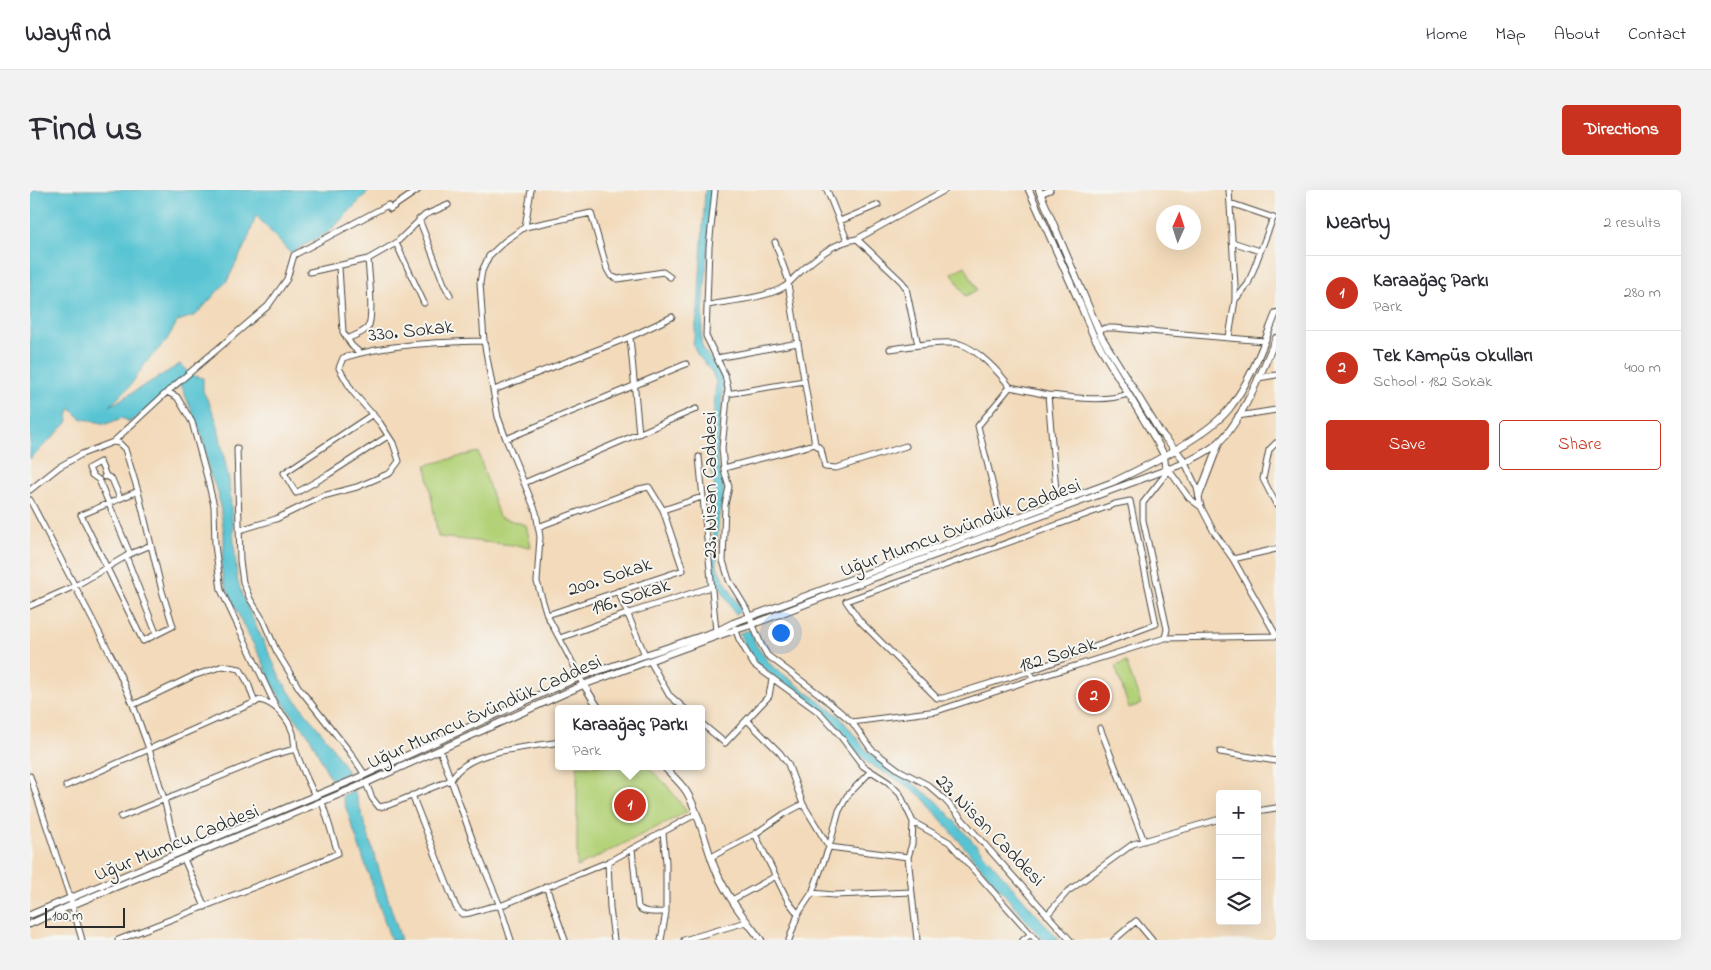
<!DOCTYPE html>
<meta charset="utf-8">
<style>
body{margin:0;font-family:"Indie Flower",sans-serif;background:#f2f2f3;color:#2b2b33}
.controls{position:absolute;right:15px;bottom:15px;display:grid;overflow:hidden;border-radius:5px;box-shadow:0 5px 20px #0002}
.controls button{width:45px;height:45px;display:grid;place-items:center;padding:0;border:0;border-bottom:1px solid #e1e1e2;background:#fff;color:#2b2b33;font:25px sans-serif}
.compass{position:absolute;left:1126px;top:15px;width:45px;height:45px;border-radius:50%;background:#fff;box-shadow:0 5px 20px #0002;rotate:3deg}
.scale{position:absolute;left:15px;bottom:12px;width:80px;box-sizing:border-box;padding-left:5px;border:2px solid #2b2b2b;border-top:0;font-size:14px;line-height:18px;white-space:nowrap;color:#2b2b2b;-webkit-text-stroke:4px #f6f6f2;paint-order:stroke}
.you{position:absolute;left:750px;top:442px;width:18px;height:18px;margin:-12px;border:4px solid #fff;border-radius:50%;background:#1a73e8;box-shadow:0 0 0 8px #1a73e833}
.badge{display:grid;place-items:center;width:32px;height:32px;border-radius:50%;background:#c8321e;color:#fff;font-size:16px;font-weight:700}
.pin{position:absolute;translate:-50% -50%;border:2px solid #fff;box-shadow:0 1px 5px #0006}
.popup{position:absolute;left:525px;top:515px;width:150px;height:65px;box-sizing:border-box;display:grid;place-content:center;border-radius:5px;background:#fff;filter:drop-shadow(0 1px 4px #0005);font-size:16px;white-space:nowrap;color:#7c7c81}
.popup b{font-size:19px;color:#2b2b33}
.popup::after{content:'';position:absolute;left:50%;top:100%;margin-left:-10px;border:10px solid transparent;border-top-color:#fff}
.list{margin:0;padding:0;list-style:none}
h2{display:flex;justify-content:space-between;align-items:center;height:65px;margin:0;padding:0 20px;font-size:21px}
h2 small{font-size:16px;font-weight:400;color:#7c7c81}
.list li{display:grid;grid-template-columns:32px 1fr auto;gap:15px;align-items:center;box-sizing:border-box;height:75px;padding:0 20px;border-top:1px solid #e1e1e2}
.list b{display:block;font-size:19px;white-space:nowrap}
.list p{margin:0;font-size:16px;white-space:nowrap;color:#7c7c81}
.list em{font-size:16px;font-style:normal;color:#7c7c81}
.actions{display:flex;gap:10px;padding:15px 20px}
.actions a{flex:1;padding:11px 0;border:1px solid #c8321e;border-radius:5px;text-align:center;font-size:18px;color:#c8321e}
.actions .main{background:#c8321e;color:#fff}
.icon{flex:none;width:28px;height:28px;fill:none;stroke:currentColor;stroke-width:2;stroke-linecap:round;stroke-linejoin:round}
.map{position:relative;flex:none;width:1246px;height:750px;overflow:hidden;border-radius:5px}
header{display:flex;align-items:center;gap:30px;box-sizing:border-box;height:70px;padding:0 25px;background:#fff;border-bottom:1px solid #e1e1e2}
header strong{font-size:24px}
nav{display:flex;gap:28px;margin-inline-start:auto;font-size:18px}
.intro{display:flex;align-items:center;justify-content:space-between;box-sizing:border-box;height:120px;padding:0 30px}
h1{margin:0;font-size:35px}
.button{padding:12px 22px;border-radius:5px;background:#c8321e;color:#fff;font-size:18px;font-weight:700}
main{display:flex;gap:30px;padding:0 30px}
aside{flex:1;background:#fff;border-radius:5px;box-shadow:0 5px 20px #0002}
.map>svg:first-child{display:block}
.green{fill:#b3d177;stroke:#6f7e51}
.water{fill:#59c4d3;stroke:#42787f}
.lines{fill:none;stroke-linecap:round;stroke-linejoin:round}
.minor-casing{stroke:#494540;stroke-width:7}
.tertiary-casing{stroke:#494540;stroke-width:8}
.minor{stroke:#fff;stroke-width:5}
.tertiary{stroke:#fff;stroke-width:6}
.labels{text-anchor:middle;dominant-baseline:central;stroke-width:4;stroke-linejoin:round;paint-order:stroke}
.street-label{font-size:20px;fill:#2b2b2b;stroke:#f6f6f2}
</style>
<header>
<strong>Wayfind</strong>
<nav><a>Home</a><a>Map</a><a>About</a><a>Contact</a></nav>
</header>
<div class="intro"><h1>Find us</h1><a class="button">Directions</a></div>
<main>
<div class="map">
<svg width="1246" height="750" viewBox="0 0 1246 750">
<rect width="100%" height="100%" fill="#f6f6f2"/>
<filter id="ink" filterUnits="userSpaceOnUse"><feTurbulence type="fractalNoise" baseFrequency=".02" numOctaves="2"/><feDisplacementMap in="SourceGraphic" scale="10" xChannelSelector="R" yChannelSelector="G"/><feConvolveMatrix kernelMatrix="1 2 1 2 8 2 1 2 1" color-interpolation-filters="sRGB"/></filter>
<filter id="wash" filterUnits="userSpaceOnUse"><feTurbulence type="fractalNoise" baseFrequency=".0096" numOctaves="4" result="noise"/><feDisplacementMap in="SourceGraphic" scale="20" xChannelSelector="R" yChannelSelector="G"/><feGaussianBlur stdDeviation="1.12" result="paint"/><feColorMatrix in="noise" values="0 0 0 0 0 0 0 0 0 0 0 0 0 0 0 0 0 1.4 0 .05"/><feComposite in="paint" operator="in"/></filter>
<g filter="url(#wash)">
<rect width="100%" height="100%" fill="#f3daba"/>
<path class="green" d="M935,76L947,100L935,106L922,83Z
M448,262L469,327L496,335L501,357L408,347L396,275Z
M1096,472L1111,514L1099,518L1085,476Z
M547,576H617L634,592L657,622L547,677Z"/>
<path class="water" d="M0,0H340L300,41L260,63L226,25L218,49L197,91L166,125L148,131L136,151L118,170L99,197L80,216L150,174L161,185L173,188V201L180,215L187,232L199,291L207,388L213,408L250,487L260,503L299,552L318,582L301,590L280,547L254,514L243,496L232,470L214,437L194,392L191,378L194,356V344L188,302L180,285L172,246L151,195L100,232L92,228L76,234L50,228L40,218L37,233L0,269Z
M675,0H682L671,152L674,161L690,182L693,195L687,269L694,300L688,331L687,376L689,381L712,421L705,424L683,384L681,372L683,349L681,331L685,299L680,274L686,192L682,182L667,164L663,154L668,121Z
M720,440L726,455L741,475L809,526L837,561L907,611L1029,750H1013L891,606L876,595L838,573L823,558L803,531L727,474L721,467L709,443Z
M324,600L371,750H361L312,606Z"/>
</g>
<g filter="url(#ink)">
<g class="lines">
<defs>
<path id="minor" d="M685,0L679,57L676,146L695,185L698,199L692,258L694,280L699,297L695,315L693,371L699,390L716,418L730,452L737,465L789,504L822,532L841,559L869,580L898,595L915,610L1040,750
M797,0L817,50
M1199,0L1205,95V110L1199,147
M1010,4L1020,0
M1200,13L1244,28
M389,29L414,94L420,105
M810,31L848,15
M495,37L501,0
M827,49L872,92L876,98L888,155
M745,52L759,92
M1202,52L1230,61
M366,53L394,113
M309,77L313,142L322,156L330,163
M280,82L338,69L366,53L395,25L418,15
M758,94L785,254L791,259L795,277L806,278L876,256
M1205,110L1218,94L1243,28
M678,115C700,111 736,108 754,97C759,94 763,88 768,84C785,68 804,52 827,49L915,0
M1069,141L1075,138H1084L1234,151
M600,147L609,244
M317,149C323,146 334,143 338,137C344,128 339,83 338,69
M860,159C878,157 913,150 930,154C947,159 970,183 980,197L1018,205L1027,312
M687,168L768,153
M1228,188L1246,185
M464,200L600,147L642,127
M137,202L147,207L162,232L177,287L184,316L185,355L191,400L247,519
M697,204L774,191
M1018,205C1045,207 1072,213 1098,204
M343,224L254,283L266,303L299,284L358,246
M1208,226L1246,220
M476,249L656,174
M83,252L89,253L95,259L108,301L132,401L143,436L113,451L51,325L108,301
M1246,253L1239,260L1233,289L1246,314
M207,258L210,371L213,392L220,409L233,430L247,462L269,498L319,561L335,585
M669,267L686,441
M1155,273L1167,298L1171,317L1184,342L1203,369L1246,359
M694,278L785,254
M76,286L70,272L59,278L62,285L69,290L100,364
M74,287L76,286L82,289L90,308
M494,293L666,219
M0,300L29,277L52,264L83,252L137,202L238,116L257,89L264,65L358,15L360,19L388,0
M0,310L85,473L103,515L119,559L134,609L147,663
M633,320L672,307
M972,332L948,236L980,197
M508,337L609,299L619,297L633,320L653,380L517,425
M210,340L246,329L293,306L327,297L360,283L369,271L363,253L350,233L322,201L309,178L313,168C358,154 407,152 454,151
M96,366L126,443
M1203,369L1246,445
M588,401L615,465
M0,416L45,396L100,364L121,355
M705,438L709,449L724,475L790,523L808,543L833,576L858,592L870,604L883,632L882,654L878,667L887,750
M530,448L599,423L681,397
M1135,448L1137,439L1113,330V313L1139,280L1159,308L1171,317
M620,471L639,505L655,519
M1000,481L1126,434L1100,311L1085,314L816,411L830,431L907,508H913L1000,481L1003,489
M550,487L517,425L507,392L510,347L506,322L476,249L468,227L454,151L450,93L452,81L459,66L475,51L495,37L561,23L577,79L581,86L588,89L633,82L640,87
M103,515L163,486L193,476L210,479L218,493L225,513
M718,531L750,563L758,574L773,614L799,657L878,667
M822,532L907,521L1003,489L1135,448L1246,446
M671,533L695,553L739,506L742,489
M1070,538L1114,651
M410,560L444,654L470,716L481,750
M1190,562L1246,571
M0,586L40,707L52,750
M336,593L342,608L349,617L359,615L421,590C437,559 497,558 529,552
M36,596L230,510C245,513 258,528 263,543C264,547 264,553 265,558C270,575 278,591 285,606
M382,605L426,717L432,724C446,724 456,715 470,716L578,672L666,624
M1227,621L1246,618
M91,627L243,565L265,559
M883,632L919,652L1006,750
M725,644L758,711L768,724
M602,659L608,717C615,724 627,722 636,722
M681,667L725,644L754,624L773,614
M154,669L175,717
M578,672L580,718L584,750
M516,696L535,750
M782,703L804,705L882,702
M702,710L746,686
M1017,725L1037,702L1103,654L1190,629
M88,750L281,675L308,663L292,612
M631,750L636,722V672L633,643
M654,750L716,732
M759,750L768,724L782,703L799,657L809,621L817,606L840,582
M993,750L1001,744
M1084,750L1106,731L1122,750"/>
<path id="tertiary" d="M999,0L1051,116L1063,145L1127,252L1134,265L1135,275L1139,280
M1009,0L1071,146L1130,242L1149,264L1155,273
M1169,306L1189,253
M552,492L569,519
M633,576C641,584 650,592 656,601C670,623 676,659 687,683C698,708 715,729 731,750
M0,725L323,590L522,499L550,487L689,440L703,433L1083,292C1117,276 1176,247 1199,219C1221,191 1233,155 1246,123
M22,726L32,725L46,728
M0,734L42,715L327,597L553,495L693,444L718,436L859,382L1155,273C1166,267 1178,262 1188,253C1211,233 1234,177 1246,148"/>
</defs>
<use href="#minor" class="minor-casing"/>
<use href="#tertiary" class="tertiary-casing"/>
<use href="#minor" class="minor"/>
<use href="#tertiary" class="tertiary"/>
</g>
</g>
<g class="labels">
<g class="street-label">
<text transform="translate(381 142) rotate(-6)">330. Sokak</text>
<text transform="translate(681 295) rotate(-90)">23. Nisan Caddesi</text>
<text transform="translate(931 339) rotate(-20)">Uğur Mumcu Övündük Caddesi</text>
<text transform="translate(580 388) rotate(-18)">200. Sokak</text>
<text transform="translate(601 408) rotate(-18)">196. Sokak</text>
<text transform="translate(1028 466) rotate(-17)">182 Sokak</text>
<text transform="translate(455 523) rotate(-24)">Uğur Mumcu Övündük Caddesi</text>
<text transform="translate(959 641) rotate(46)">23. Nisan Caddesi</text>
<text transform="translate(147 654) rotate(-22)">Uğur Mumcu Caddesi</text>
</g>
</g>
</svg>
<div class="controls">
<button>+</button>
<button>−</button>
<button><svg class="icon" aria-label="layers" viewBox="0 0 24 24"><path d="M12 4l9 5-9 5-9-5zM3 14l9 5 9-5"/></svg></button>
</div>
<svg class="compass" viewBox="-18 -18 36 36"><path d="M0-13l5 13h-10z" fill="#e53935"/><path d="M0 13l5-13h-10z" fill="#7c7c81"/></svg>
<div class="scale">100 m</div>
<div class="you"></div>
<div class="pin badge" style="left:600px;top:615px">1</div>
<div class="popup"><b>Karaağaç Parkı</b>Park</div>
<div class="pin badge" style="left:1064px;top:506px">2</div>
</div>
<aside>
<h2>Nearby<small>2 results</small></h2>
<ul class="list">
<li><span class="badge">1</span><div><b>Karaağaç Parkı</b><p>Park</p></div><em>280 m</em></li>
<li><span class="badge">2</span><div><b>Tek Kampüs Okulları</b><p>School · 182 Sokak</p></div><em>400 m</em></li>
</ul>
<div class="actions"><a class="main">Save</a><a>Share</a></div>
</aside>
</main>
